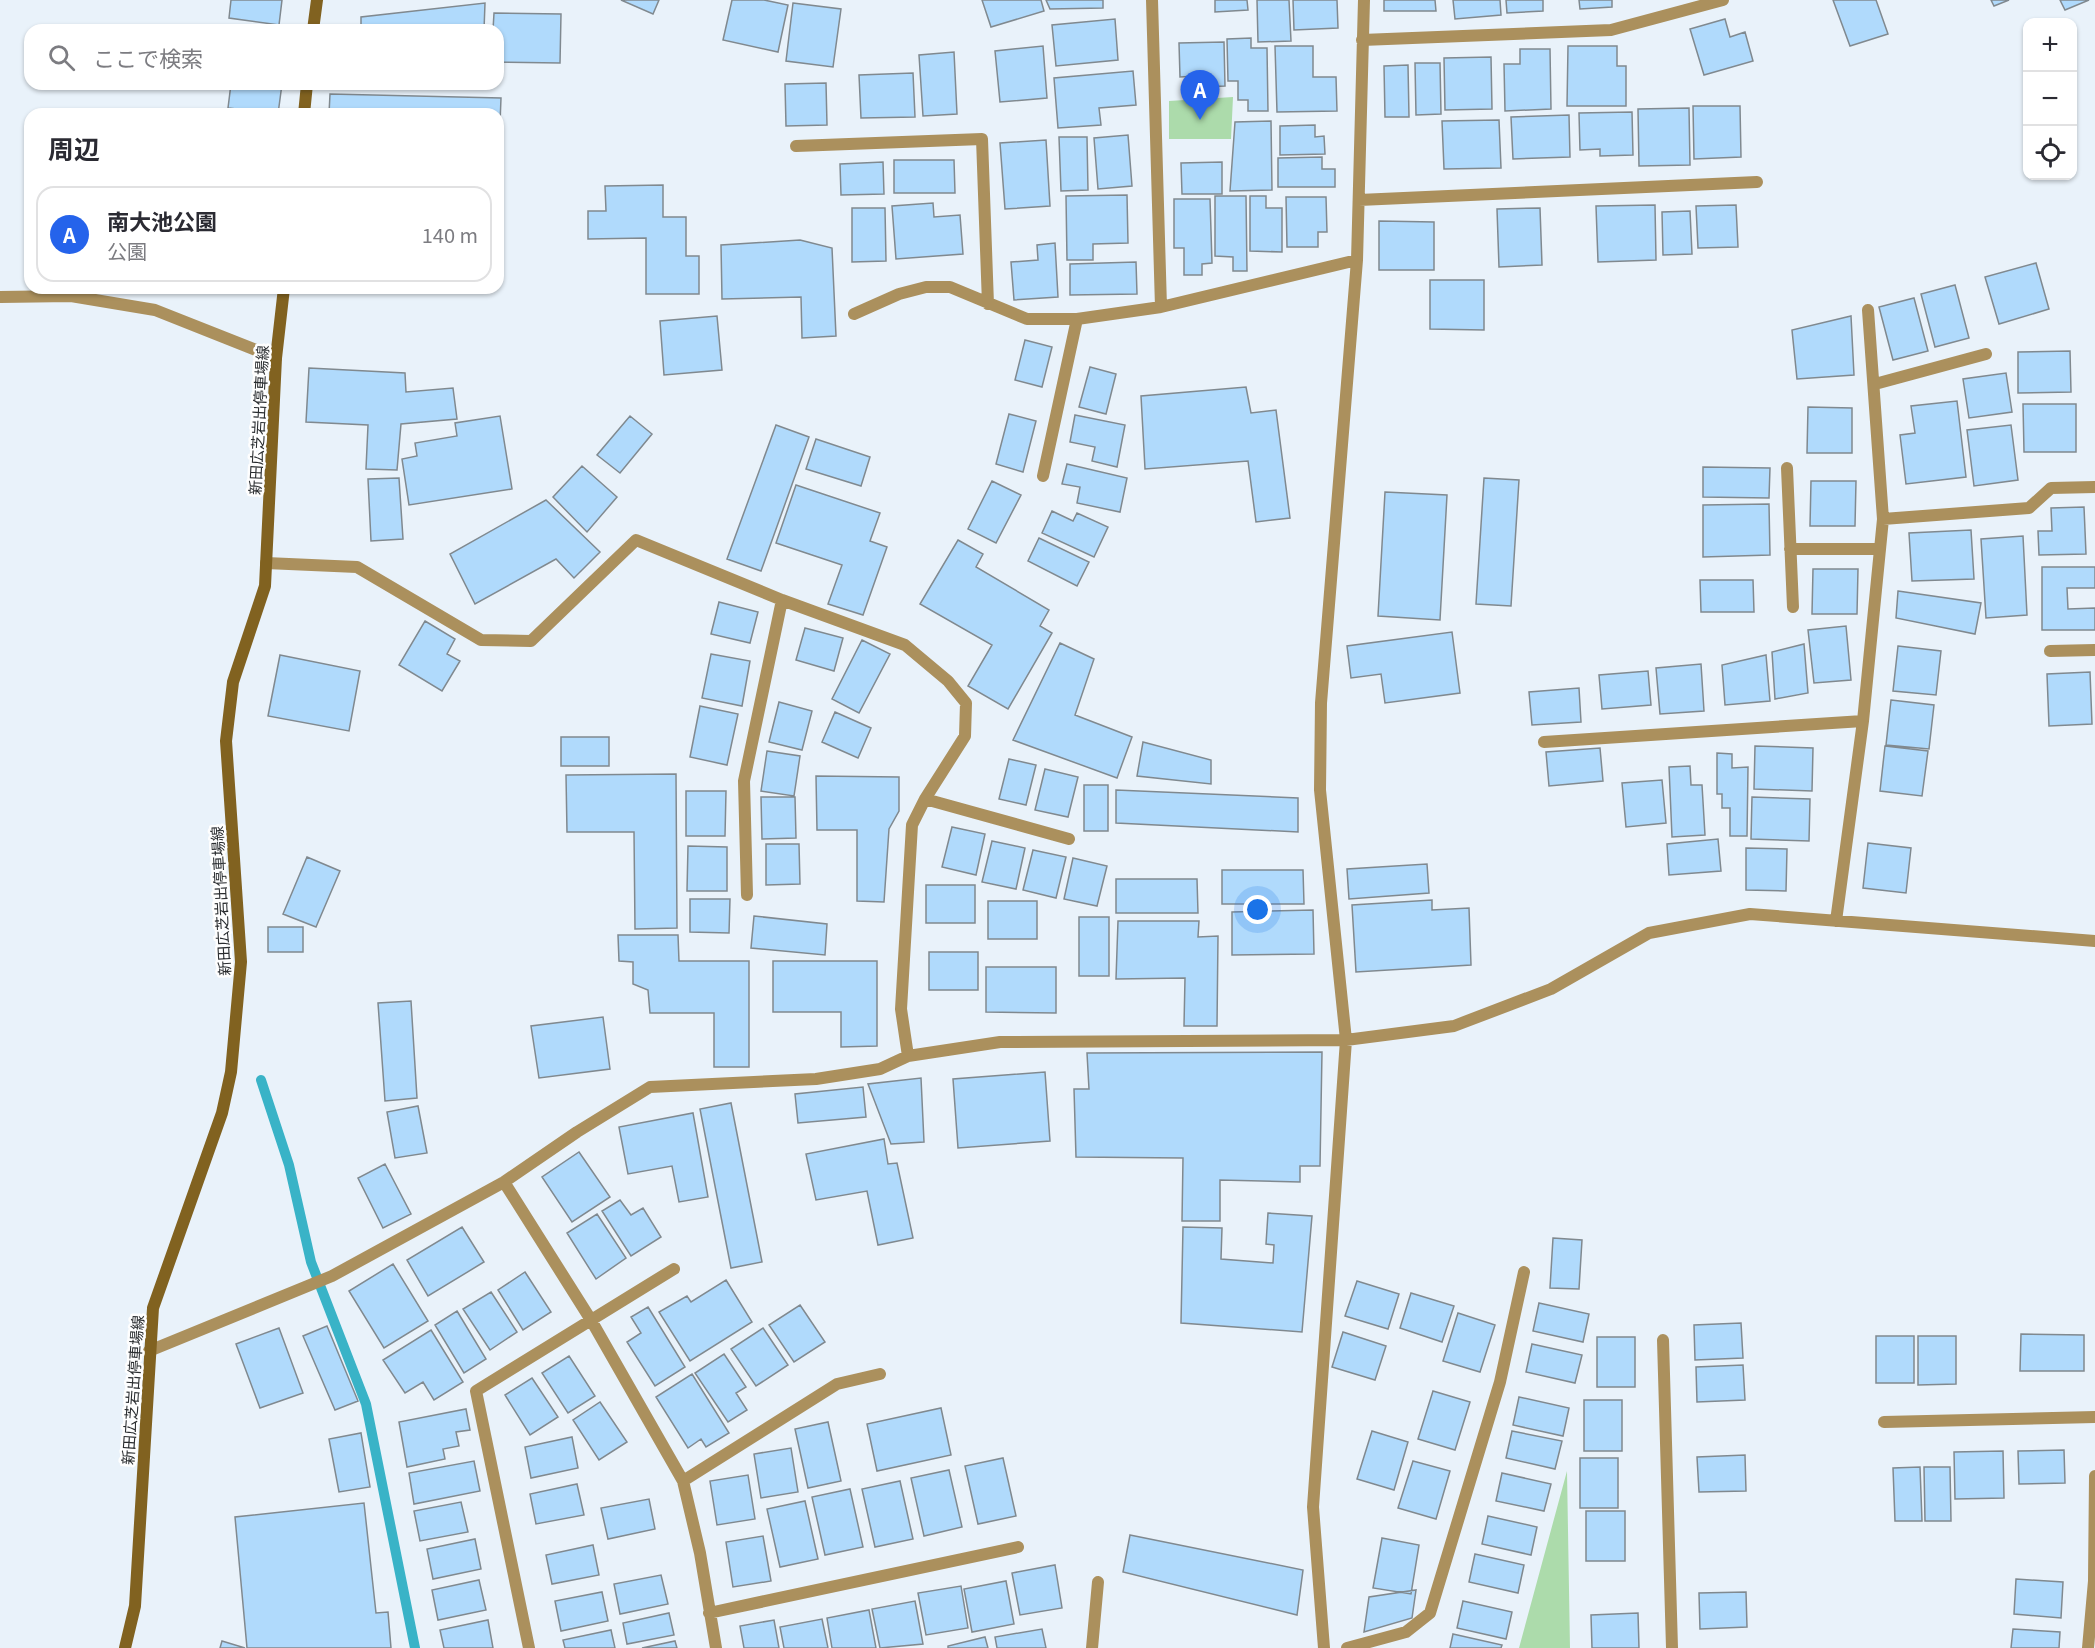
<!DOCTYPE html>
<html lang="ja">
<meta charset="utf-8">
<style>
body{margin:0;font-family:Georgia,"Noto Sans JP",serif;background:#f7f7f7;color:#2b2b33}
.controls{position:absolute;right:18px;top:18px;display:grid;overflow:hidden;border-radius:12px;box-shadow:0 2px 4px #0004}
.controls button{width:54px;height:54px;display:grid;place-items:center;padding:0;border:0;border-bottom:2px solid #e1e1e2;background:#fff;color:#2b2b33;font:30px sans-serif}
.you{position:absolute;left:1258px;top:910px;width:21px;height:21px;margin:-15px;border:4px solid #fff;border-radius:50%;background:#1a73e8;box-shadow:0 0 0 9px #1a73e833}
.badge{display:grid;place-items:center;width:39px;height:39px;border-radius:50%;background:#2563eb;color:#fff;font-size:20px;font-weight:700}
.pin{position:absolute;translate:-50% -50px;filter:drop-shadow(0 2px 3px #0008)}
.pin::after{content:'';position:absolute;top:32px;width:21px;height:18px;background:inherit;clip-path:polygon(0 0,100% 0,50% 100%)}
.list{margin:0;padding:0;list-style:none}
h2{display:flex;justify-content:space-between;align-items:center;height:78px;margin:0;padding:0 24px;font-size:26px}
h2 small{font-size:20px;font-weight:400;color:#7c7c81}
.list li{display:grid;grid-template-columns:39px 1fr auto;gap:18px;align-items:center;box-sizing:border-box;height:96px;margin:0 12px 12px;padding:0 12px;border:2px solid #e1e1e2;border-radius:18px}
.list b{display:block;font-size:22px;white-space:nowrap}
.list p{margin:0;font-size:20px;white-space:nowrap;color:#7c7c81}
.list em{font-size:20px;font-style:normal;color:#7c7c81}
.icon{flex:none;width:33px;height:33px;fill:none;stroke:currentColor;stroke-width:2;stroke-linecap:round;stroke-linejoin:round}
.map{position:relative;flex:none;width:2095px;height:1648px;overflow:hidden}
.search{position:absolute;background:#fff;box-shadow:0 2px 4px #0004;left:24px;top:24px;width:480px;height:66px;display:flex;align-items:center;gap:15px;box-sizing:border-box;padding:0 21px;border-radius:18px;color:#7c7c81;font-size:22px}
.panel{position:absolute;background:#fff;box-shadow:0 2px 4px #0004;left:24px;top:108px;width:480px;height:186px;border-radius:18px}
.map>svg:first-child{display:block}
.green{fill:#acdbab}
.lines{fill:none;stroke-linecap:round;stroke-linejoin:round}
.stream{stroke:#39b3c7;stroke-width:10}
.building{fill:#b0dafc;stroke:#80898f;stroke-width:1.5}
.street{stroke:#ab905d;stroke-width:12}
.secondary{stroke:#816220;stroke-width:12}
.labels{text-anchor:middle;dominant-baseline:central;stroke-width:5;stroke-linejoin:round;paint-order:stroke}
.street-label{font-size:15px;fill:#292c2f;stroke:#fefefe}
</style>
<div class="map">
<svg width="2095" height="1648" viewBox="0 0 2095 1648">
<rect width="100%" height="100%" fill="#e9f2fa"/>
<path class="green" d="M1233,97L1231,139H1169V101Z
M1567,1471L1570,1648H1519Z"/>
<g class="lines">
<path class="stream" d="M261,1080L289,1165L311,1262L366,1404L415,1648"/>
</g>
<path class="building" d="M231,0H282L279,25L229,18Z
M621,0H659L653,14Z
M732,0H764L788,5L778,52L723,40Z
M982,0H1041L1044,11L991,27Z
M1046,0H1103V8L1050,9Z
M1215,0H1247L1248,10L1215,12Z
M1257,0H1289L1291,41L1258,42Z
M1293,0H1337L1338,28L1294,30Z
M1384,0H1435L1436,11H1384Z
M1453,0H1500L1501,15L1455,19Z
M1506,0H1543V11L1507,13Z
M1579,0H1612V7L1580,9Z
M1833,0H1876L1888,34L1850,46Z
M1991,0H2009L1994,6Z
M2060,0H2089L2065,10Z
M485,3L484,30H361V17Z
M793,3L841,9L833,67L786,61Z
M494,13L561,14L560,63L498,62V30H493Z
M1115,19L1118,60L1056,66L1052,25Z
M1725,19L1730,37L1745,32L1753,61L1704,75L1690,29Z
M1251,38V48H1267L1268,111H1248V100H1238V81H1228L1227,39Z
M1224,42L1225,86L1197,87V76L1180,77L1179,43Z
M1043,46L1047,98L1000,102L995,51Z
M1275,46H1313V77H1336L1337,111L1277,112Z
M1568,46H1617V66H1626V106H1567Z
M1520,49H1550L1551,109L1505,111L1504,64H1520Z
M954,52L957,114L923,116L919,55Z
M1491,57L1492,109L1445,110L1444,58Z
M1415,63H1440L1441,114L1416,115Z
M1408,65L1409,117H1385L1384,66Z
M1133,71L1136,105L1099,108L1101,125L1058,128L1054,78Z
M913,73L915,117L861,118L859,75Z
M826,83L827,125L786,126L785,84Z
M231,84H282L278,114L228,108Z
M330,94L501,98L500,123H498V114H329Z
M1693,106H1740L1741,157L1694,159Z
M1689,108L1690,165L1639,166L1638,109Z
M1632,112L1633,155L1600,156V149L1580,150L1579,113Z
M1569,115L1570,157L1513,159L1511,117Z
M1499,120L1501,168L1444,169L1442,121Z
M1271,121L1272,190L1230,191L1235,122Z
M1315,125V137L1324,136L1325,154L1280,155V126Z
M1128,135L1132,186L1098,189L1094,138Z
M1059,137H1087L1088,190L1061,191Z
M1046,140L1050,206L1005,209L1000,143Z
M1322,157V169H1335V187H1278V158Z
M894,160H954L955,193H894Z
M883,162L884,194L841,195L840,164Z
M1222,162V194H1182L1181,163Z
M663,185V217H686V256H699V294H646V238L588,239V211H606L605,186Z
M1127,195L1128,243L1093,244V260H1067L1066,196Z
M1215,196H1246L1247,271H1233V257L1215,256Z
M1250,196H1266V208H1282V252L1250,251Z
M1286,197H1326L1327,232H1318V247H1287Z
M1174,199H1210L1212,263L1202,264V275H1184V248H1174Z
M933,203L934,217L960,215L963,254L896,259L892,206Z
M1655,205L1656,260L1598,262L1596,206Z
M1736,205L1738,247L1698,248L1696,206Z
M852,208H885L886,261L852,262Z
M1540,208L1542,265L1499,267L1497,209Z
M1690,211L1692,254L1663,255L1662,212Z
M1379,221L1434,222V270H1379Z
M800,240L832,248L836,336L802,338L801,297L722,299L721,245Z
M1055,243L1058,297L1014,300L1011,262L1038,260L1037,245Z
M1136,262L1137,294L1070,295V264Z
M2036,263L2049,309L1999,324L1985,277Z
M1430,280H1484V330L1430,329Z
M1955,285L1969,338L1935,347L1921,294Z
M1914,298L1928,351L1893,360L1879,307Z
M717,316L722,370L664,375L660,321Z
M1851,316L1854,375L1797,379L1792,330Z
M1025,340L1052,347L1042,387L1015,380Z
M2070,351L2071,392L2018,393V352Z
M1090,367L1116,374L1106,414L1079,407Z
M309,368L405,373L406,392L453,388L457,419L401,424L397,470L366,469L368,425L306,422Z
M2006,373L2012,412L1969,418L1963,379Z
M1246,387L1251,413L1276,410L1290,518L1256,522L1248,461L1145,469L1141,396Z
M1957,401L1966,477L1906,484L1900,435L1915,433L1911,406Z
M2023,404H2076V452H2024Z
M1808,407L1852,408V453H1807Z
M1009,414L1036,421L1023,472L996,464Z
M1075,415L1125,425L1117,467L1092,461L1095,447L1070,442Z
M500,416L512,489L409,505L402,459L417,456L415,443L457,436L455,423Z
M630,416L652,434L620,473L597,455Z
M776,425L809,437L761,571L727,559Z
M2011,425L2018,480L1974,486L1967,430Z
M816,439L870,457L861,486L806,469Z
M1067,464L1127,478L1120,512L1077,503L1080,487L1062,484Z
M582,466L617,497L587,532L553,497Z
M1703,467L1770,468L1769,498L1703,497Z
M399,478L403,539L371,541L368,479Z
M1484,478L1519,480L1511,606L1476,604Z
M992,481L1021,495L996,543L968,529Z
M1811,481H1856L1855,526H1810Z
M796,485L880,513L870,541L887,547L863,615L828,604L842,565L776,543Z
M1385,492L1447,495L1440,620L1378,616Z
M546,500L600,552L574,578L556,559L475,604L450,554Z
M1769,504L1770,555L1703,557V505Z
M2084,507L2086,554L2039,555L2038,531H2052L2051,508Z
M1052,511L1073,521L1077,513L1108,527L1094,557L1042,533Z
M1971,530L1974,579L1912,581L1909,533Z
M2023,536L2027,615L1986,618L1981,539Z
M1039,538L1089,562L1077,586L1028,561Z
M958,540L983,554L976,567L1049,610L1040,626L1052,633L1008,709L968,686L992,645L920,604Z
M2042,567H2095V588H2067L2068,609L2095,608V630H2042Z
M1813,569H1858L1857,614H1812Z
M1700,580H1753L1754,612H1701Z
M1898,591L1981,603L1975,634L1896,618Z
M719,602L758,612L750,643L711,634Z
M425,621L455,639L447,654L460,661L442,691L399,665Z
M1846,626L1851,680L1814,683L1808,630Z
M805,628L843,638L834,671L796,660Z
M1452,632L1460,693L1385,703L1381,674L1351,678L1347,646Z
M862,640L890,654L859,713L832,699Z
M1060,643L1094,659L1075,715L1132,737L1117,778L1013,740Z
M1804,644L1808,693L1775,699L1772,652Z
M1898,646L1941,651L1936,695L1893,691Z
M711,654L750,661L742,706L702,698Z
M280,655L360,671L349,731L268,716Z
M1766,655L1770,701L1725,705L1722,665Z
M1701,664L1704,711L1660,714L1656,668Z
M1648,671L1651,705L1602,709L1599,675Z
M2090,672L2092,724L2049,726L2047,674Z
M1579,688L1581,722L1532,725L1529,692Z
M1891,700L1934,705L1929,749L1886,745Z
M779,702L812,711L802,750L769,742Z
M700,706L738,714L727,765L690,757Z
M835,712L871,728L858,758L822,742Z
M561,737H609V766H561Z
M1143,742L1211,760V784L1137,776Z
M1755,746L1813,748L1812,791L1754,789Z
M1885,746L1928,751L1922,796L1880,791Z
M1600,748L1603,781L1549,786L1546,752Z
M767,751L800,756L794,796L761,791Z
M1717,753L1732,754V768L1748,767L1747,836H1730V808H1722V794H1717Z
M1009,759L1036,765L1026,805L999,799Z
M1690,766L1691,785H1702L1705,835L1672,837L1669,767Z
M1045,769L1078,777L1068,817L1035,810Z
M676,774L677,928L635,929L634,832H567L566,775Z
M816,776L899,777V811L889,829L884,902L857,901V830H817Z
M1662,780L1666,823L1626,827L1622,783Z
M1084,785H1108V831H1084Z
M1116,790L1298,798V832L1116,823Z
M686,791H726L725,836H686Z
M761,797H795L796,838L762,839Z
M1752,797L1810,799L1809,841L1751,839Z
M952,827L985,834L976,875L942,867Z
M1718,839L1721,871L1669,875L1667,844Z
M992,841L1025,848L1016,889L982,882Z
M1868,843L1911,848L1906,893L1863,888Z
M766,844H799L800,884L766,885Z
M688,846L727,847V891H687Z
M1746,848L1787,849L1786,891L1746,890Z
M1033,850L1066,857L1056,898L1023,890Z
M307,857L340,871L316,927L283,914Z
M1073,858L1107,866L1097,906L1064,899Z
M1427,864L1429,893L1349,899L1347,869Z
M1222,870H1303L1304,904H1222Z
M1116,879H1197L1198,913H1116Z
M926,885H975V923H926Z
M690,899H730L729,933L690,932Z
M1432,900V910L1469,908L1471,965L1356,972L1352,905Z
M988,901H1037V939H988Z
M1313,910L1314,954L1232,955V912Z
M754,916L827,924L825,955L751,948Z
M1079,917H1109V976H1079Z
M1118,921H1199L1198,937L1218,936L1217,1026H1184L1185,978L1116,979Z
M268,927H303V952H268Z
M618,935H678L679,961H749V1067H714V1013H650L648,990L633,984V962L619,961Z
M929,952H978V990H929Z
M773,961H877V1046L841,1047V1012H773Z
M986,967H1056V1013L986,1012Z
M411,1001L417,1098L385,1101L378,1003Z
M603,1017L610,1069L539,1078L531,1026Z
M1322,1052L1320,1166H1300V1182L1220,1180V1221H1182L1183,1158L1076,1157L1074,1089H1089L1087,1053Z
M1045,1072L1050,1141L958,1148L953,1079Z
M921,1078L924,1142L891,1144L868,1084Z
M863,1087L866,1117L798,1123L795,1094Z
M731,1103L762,1262L731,1268L700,1109Z
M418,1106L427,1153L395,1158L387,1112Z
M693,1113L708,1197L679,1202L672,1166L628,1174L619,1127Z
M884,1139L888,1164L897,1163L913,1238L878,1245L867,1191L816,1200L806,1154Z
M579,1152L610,1197L572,1222L542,1177Z
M385,1164L411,1214L383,1228L358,1178Z
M620,1200L631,1215L643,1208L661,1237L631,1256L602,1211Z
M1268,1213L1312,1216L1302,1332L1181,1323L1183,1227L1222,1228L1221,1259L1273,1263L1274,1245L1266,1244Z
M597,1214L626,1258L596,1279L567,1233Z
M462,1227L484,1262L428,1296L407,1260Z
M1553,1238L1582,1240L1579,1289L1550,1288Z
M393,1264L428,1321L384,1348L349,1291Z
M525,1272L551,1312L523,1330L498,1290Z
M726,1280L752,1322L690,1361L659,1312L687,1296L691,1302Z
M1357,1281L1399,1294L1388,1329L1345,1316Z
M491,1292L517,1332L490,1350L463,1309Z
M1411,1293L1454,1306L1442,1342L1400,1328Z
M1539,1303L1589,1314L1583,1342L1533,1331Z
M800,1305L825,1342L794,1362L769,1325Z
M648,1307L685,1367L655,1386L627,1342L641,1333L631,1317Z
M457,1311L486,1359L464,1373L435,1325Z
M1458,1313L1495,1325L1480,1372L1443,1361Z
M1741,1323L1743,1358L1695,1360L1694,1325Z
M327,1326L358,1401L335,1410L303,1336Z
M279,1328L303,1393L260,1408L236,1344Z
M763,1328L788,1365L756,1386L731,1349Z
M431,1330L463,1382L434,1400L423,1382L405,1393L383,1360Z
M1343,1332L1386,1346L1375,1380L1332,1367Z
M2021,1334L2084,1335V1371H2020Z
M1876,1336H1914V1383H1876Z
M1918,1336H1956V1384L1918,1385Z
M1597,1337H1635V1387H1597Z
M1532,1344L1582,1355L1575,1383L1526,1372Z
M724,1354L746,1387L736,1393L747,1410L728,1422L695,1373Z
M569,1356L595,1396L568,1413L542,1373Z
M1743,1365L1745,1400L1697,1402L1696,1367Z
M692,1374L729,1433L706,1447L701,1439L688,1448L656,1397Z
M532,1378L558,1417L530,1435L505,1395Z
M1433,1391L1470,1402L1455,1450L1418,1439Z
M1519,1397L1569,1408L1563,1436L1513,1425Z
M1584,1400H1622V1451H1584Z
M600,1402L627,1442L599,1460L573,1420Z
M941,1408L951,1455L877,1471L867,1424Z
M466,1409L470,1430L456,1432L459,1446L443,1449L445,1459L407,1467L399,1422Z
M828,1422L841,1481L808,1488L795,1429Z
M1372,1431L1408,1442L1394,1490L1357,1479Z
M1512,1431L1562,1441L1555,1469L1506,1458Z
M361,1433L370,1487L339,1492L329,1439Z
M572,1437L578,1468L531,1478L525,1447Z
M791,1448L798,1492L761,1498L754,1454Z
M2064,1450L2065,1483L2019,1484L2018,1451Z
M2003,1451L2004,1498L1955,1499L1954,1452Z
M1745,1455L1746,1491L1699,1492L1697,1457Z
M1003,1458L1016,1516L978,1524L965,1466Z
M1580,1458H1618V1508H1580Z
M474,1461L480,1491L414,1504L409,1473Z
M1413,1461L1450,1471L1436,1519L1398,1508Z
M1920,1467L1922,1521H1895L1893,1468Z
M1924,1467H1950L1951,1521H1925Z
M949,1470L962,1527L924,1536L911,1478Z
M1502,1473L1551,1484L1544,1511L1496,1501Z
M748,1475L755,1519L717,1525L710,1481Z
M900,1481L913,1539L875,1547L862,1489Z
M577,1484L584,1515L536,1524L530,1494Z
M850,1489L863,1547L825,1555L812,1497Z
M649,1499L655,1529L608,1539L601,1508Z
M805,1501L818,1559L780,1567L767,1509Z
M461,1502L468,1532L420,1541L414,1511Z
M364,1503L376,1613L388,1612L391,1648H247L235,1517Z
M1586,1511H1625V1561H1586Z
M1488,1516L1537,1527L1531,1555L1482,1544Z
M1130,1535L1303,1570L1297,1615L1123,1572Z
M763,1536L771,1581L733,1587L726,1542Z
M1382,1538L1419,1545L1411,1594L1373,1588Z
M475,1539L481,1569L433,1579L427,1549Z
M593,1545L599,1575L552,1584L546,1555Z
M1475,1554L1524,1565L1518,1593L1469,1582Z
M1055,1565L1062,1608L1020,1615L1012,1573Z
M661,1575L668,1604L620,1614L614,1584Z
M2016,1579L2063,1582L2061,1618L2014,1614Z
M479,1580L486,1610L438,1620L432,1590Z
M1006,1581L1014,1624L972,1632L964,1589Z
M961,1586L968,1628L926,1635L918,1593Z
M1416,1590L1412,1618L1364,1632L1369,1597Z
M602,1592L608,1621L561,1631L555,1601Z
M1746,1592L1747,1627L1700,1629L1699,1593Z
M915,1601L923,1644L880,1648L872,1609Z
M1463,1601L1512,1612L1506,1639L1457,1628Z
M869,1610L876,1648H832L827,1618Z
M669,1613L674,1635L627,1644L623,1623Z
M1638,1613L1639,1648H1592L1591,1615Z
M822,1619L828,1648H784L780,1627Z
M488,1620L493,1648H444L440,1630Z
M774,1620L779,1648H744L740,1626Z
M1042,1629L1046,1648H997L995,1637Z
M2013,1629L2060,1632L2059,1648H2011Z
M611,1630L615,1648H565L563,1640Z
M1453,1634L1502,1645L1501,1648H1450Z
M985,1637L988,1648H948V1646Z
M222,1641L245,1648H220Z
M675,1641L677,1648H642Z"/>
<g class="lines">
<path class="street" d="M1152,0L1161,307L1357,260
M1362,40L1611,30L1723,0
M796,146L982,139L988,304
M1359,200L1757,182
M0,297L71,296L155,310L276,358
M854,314L899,294L926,287H950L1027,319H1077L1161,307
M1875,384L1986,354
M1787,468L1793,607
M1043,476L1077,319
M1883,519L2029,508L2051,488L2095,487
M1790,549H1880
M266,563L357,567L481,640L531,641L636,540L782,600L905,645L948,681L966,703L965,736L925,799L912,825L901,1009L908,1056
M2050,651L2095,650
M1544,742L1863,721
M925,799L1069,839
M747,895L744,781L782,600
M1836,921L1863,721L1883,519L1868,310
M504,1182L591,1320L683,1481L700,1553L716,1648
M1663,1340L1672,1648
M149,1351L332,1276L504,1182L577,1132L650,1087L816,1079L880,1069L908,1056L1000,1042L1346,1040L1454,1026L1551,989L1649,933L1750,914L2095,941
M1884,1422L2095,1417
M683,1481L837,1384L880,1374
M709,1613L1018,1547
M529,1648L476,1391L674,1269
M1092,1648L1098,1582
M1324,1648L1313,1507L1346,1040L1320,790L1321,703L1357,260L1364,0
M1347,1648L1406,1632L1430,1613L1500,1382L1524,1272
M2088,1648L2094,1581L2095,1476"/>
<path class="secondary" d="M313,30L317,0
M304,114L307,84
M125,1648L135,1606L153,1308L222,1113L231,1072L241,962L226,741L233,682L265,586L276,358L284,288"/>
</g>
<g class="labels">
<g class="street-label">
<text transform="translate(258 420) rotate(-87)">新田広芝岩出停車場線</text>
<text transform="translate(220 901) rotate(-93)">新田広芝岩出停車場線</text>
<text transform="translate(132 1390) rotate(-86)">新田広芝岩出停車場線</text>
</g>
</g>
</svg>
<div class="controls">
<button>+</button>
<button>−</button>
<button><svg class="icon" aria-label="locate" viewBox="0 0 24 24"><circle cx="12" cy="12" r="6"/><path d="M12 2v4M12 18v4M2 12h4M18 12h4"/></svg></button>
</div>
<div class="you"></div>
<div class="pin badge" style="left:1200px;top:120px">A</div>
<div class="search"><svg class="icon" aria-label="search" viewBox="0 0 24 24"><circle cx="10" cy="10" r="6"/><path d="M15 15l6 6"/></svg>ここで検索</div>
<section class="panel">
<h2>周辺<small></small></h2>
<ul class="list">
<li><span class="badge">A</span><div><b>南大池公園</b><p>公園</p></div><em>140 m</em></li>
</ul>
</section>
</div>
